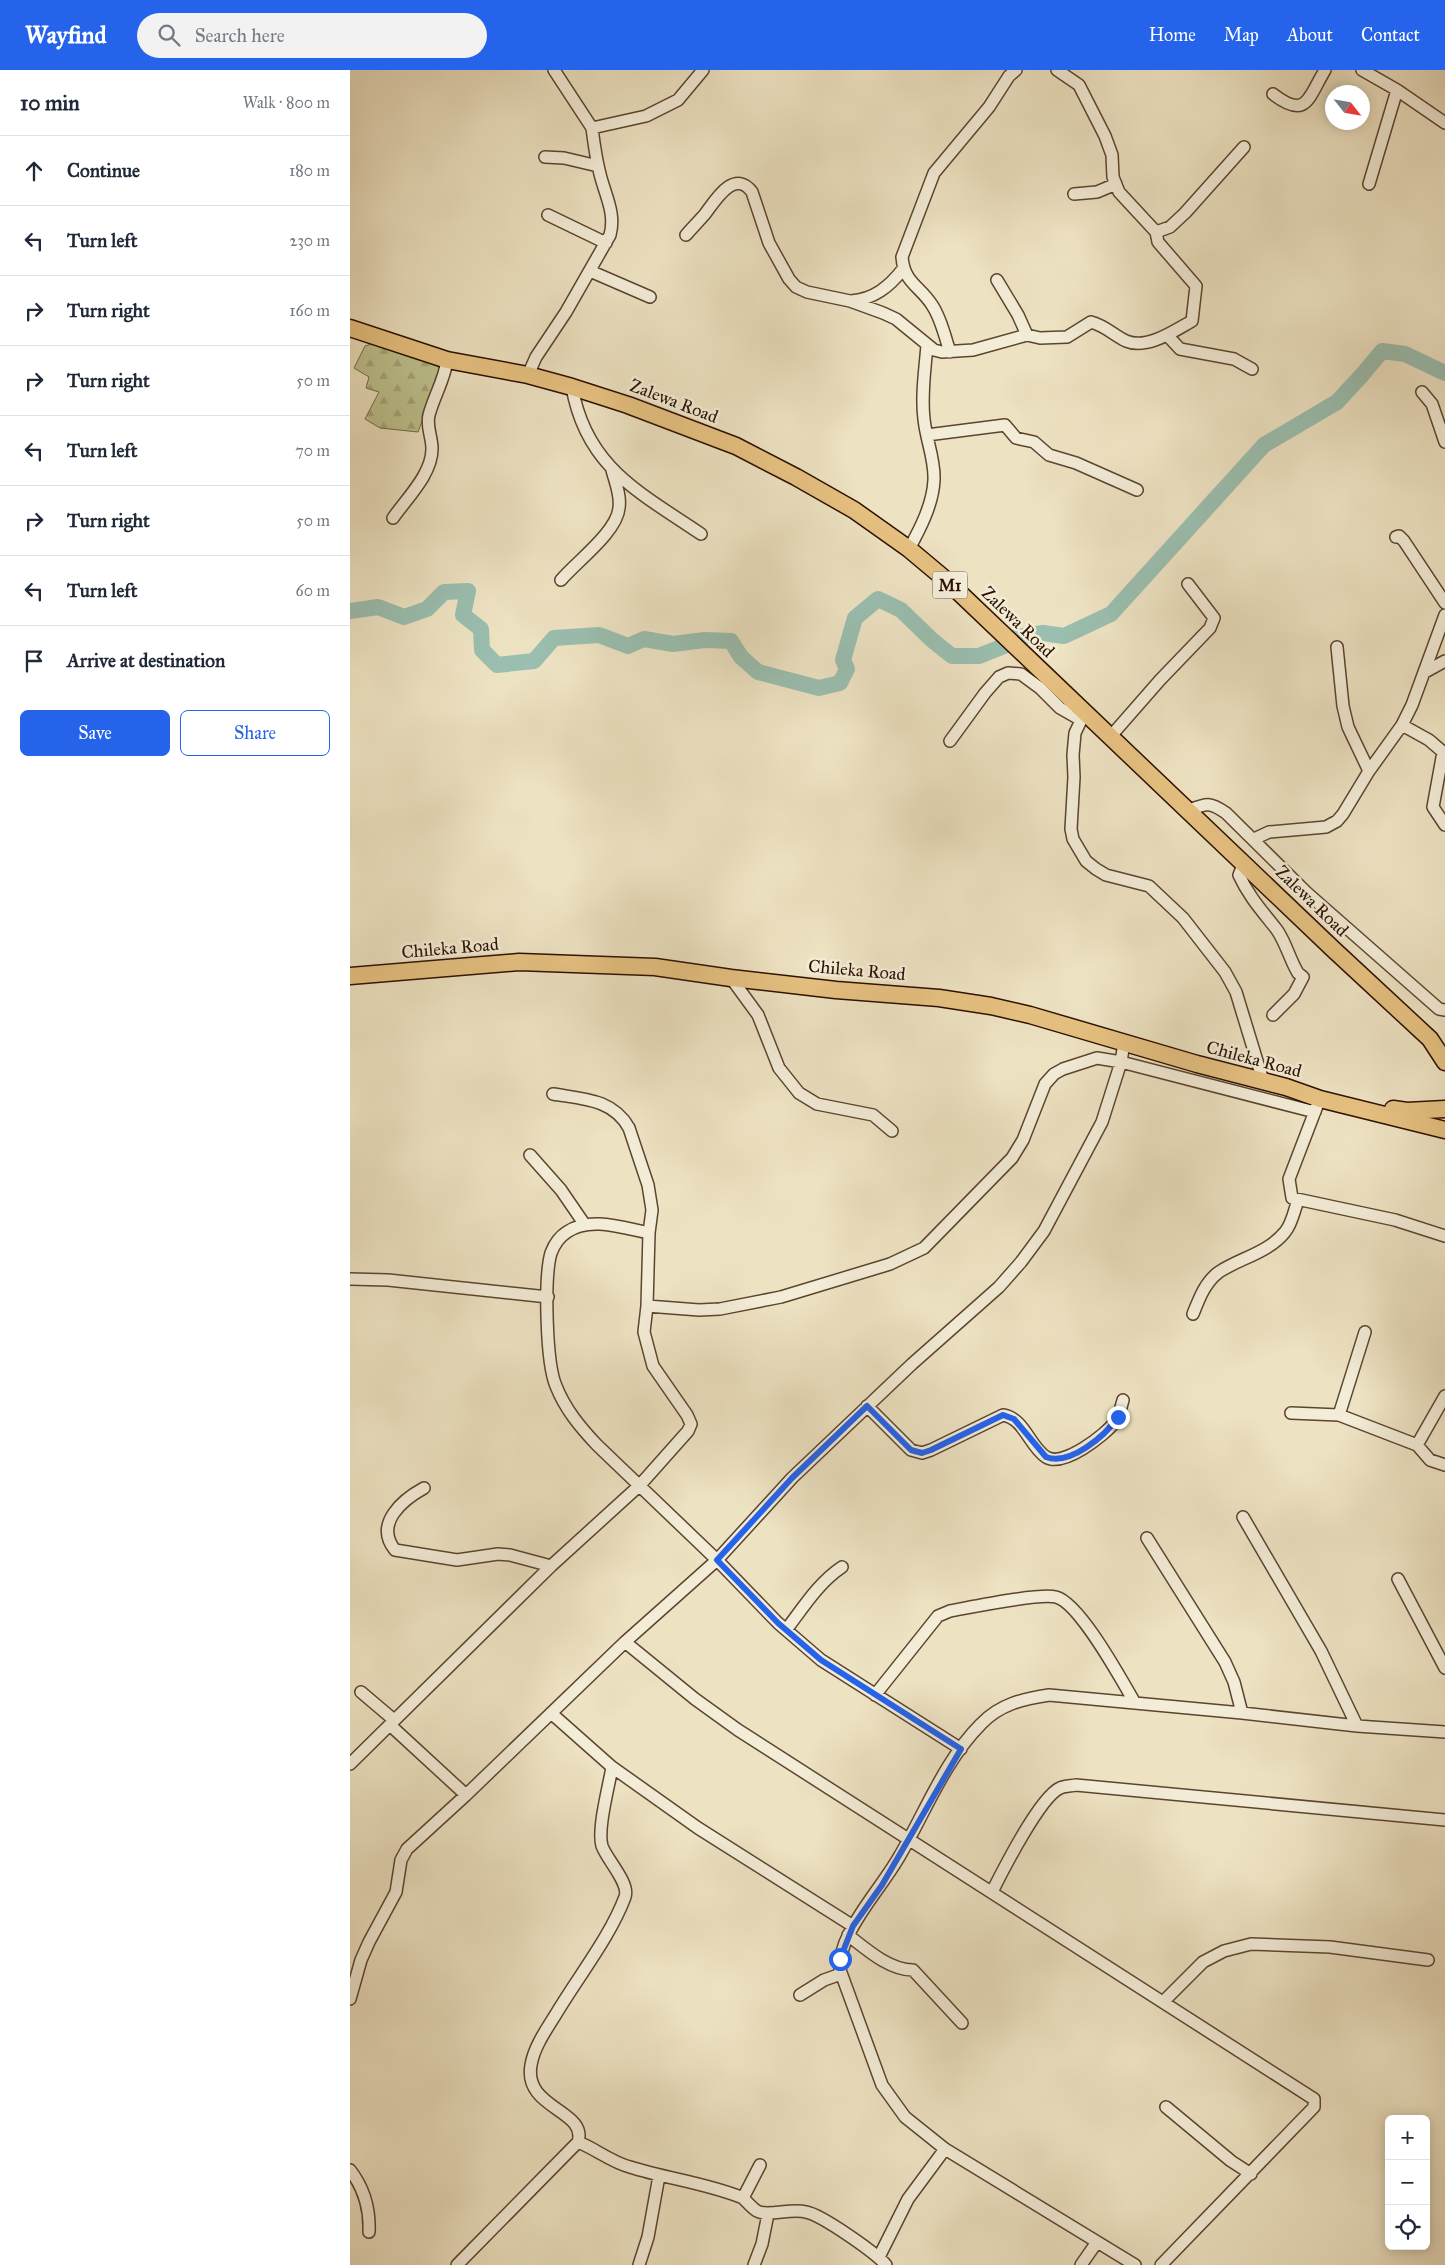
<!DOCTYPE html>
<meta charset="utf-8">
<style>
body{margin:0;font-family:"IM FELL Great Primer",serif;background:#f2f2f3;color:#1f2937}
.controls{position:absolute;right:15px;bottom:15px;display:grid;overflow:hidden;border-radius:8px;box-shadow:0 2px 12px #0003}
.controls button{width:45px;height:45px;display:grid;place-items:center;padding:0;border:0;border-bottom:1px solid #e0e1e3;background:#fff;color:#1f2937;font:25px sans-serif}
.compass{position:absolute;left:975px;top:15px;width:45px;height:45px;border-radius:50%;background:#fff;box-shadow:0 2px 12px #0003;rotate:121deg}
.stop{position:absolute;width:15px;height:15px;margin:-11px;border:4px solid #2563eb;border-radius:50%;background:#fff}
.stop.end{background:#2563eb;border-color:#fff;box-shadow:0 1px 5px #0008}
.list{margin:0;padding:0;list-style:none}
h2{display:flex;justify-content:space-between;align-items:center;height:65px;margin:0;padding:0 20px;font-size:21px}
h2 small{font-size:16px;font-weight:400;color:#747a83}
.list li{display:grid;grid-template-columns:32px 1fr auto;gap:15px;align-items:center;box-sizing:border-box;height:70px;padding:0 20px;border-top:1px solid #e0e1e3}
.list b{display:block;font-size:19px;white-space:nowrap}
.list em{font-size:16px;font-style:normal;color:#747a83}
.actions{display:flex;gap:10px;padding:15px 20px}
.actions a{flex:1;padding:11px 0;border:1px solid #2563eb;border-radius:8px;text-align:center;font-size:18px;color:#2563eb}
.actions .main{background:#2563eb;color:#fff}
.icon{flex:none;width:28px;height:28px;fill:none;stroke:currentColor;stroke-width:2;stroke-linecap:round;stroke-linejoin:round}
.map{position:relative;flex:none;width:1095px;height:2195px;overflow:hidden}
header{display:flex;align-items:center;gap:30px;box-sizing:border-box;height:70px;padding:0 25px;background:#2563eb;color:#fff}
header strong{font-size:24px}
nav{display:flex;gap:28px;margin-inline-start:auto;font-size:18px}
.search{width:350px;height:45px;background:#f2f2f3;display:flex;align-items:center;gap:12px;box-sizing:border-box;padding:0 18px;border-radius:28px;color:#747a83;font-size:19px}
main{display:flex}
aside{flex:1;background:#fff}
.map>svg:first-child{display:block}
.forest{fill:url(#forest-firs);stroke:#756948}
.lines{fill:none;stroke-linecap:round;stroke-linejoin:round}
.river{stroke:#9abeaf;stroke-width:16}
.minor-casing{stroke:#5c4430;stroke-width:14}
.highway-casing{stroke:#2c1000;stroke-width:19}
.minor{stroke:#f3ecd7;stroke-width:11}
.highway{stroke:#e6c181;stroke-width:16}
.route{stroke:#2563eb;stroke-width:6}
.labels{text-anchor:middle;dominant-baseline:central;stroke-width:5;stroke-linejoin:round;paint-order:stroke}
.shield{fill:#f3ecd7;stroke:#685240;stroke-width:1}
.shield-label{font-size:16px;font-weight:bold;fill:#2c1000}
.street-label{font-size:18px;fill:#2c1000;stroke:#f3ecd7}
</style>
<header>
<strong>Wayfind</strong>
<div class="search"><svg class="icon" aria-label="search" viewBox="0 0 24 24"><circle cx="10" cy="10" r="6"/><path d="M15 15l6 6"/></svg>Search here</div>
<nav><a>Home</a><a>Map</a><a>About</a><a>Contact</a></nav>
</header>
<main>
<aside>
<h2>10 min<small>Walk · 800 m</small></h2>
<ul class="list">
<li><svg class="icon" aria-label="ahead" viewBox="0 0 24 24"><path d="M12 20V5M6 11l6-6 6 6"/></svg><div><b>Continue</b></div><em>180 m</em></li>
<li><svg class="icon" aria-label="left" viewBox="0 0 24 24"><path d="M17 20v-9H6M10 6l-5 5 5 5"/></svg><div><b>Turn left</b></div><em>230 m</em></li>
<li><svg class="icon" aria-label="right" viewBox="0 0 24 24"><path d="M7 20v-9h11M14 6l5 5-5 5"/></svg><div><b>Turn right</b></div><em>160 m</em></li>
<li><svg class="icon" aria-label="right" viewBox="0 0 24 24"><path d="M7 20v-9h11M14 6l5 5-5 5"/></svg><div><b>Turn right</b></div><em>50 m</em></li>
<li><svg class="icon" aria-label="left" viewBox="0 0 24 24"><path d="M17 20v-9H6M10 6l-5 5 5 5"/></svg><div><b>Turn left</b></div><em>70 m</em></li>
<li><svg class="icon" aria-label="right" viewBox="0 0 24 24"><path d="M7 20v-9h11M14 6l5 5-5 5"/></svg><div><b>Turn right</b></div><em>50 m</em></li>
<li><svg class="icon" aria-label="left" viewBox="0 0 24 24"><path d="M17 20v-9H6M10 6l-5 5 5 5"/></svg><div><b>Turn left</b></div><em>60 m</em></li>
<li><svg class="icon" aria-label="arrive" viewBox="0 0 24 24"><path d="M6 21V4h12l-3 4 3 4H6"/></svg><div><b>Arrive at destination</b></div></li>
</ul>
<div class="actions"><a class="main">Save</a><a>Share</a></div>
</aside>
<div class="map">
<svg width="1095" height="2195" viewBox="0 0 1095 2195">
<defs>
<pattern id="forest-firs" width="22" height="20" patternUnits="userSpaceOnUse" patternTransform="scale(1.25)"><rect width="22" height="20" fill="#bec28f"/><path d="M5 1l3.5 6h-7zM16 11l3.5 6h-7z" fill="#a3a67a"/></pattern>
</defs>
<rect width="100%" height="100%" fill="#ede2c2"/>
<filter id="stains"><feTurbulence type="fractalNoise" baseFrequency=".004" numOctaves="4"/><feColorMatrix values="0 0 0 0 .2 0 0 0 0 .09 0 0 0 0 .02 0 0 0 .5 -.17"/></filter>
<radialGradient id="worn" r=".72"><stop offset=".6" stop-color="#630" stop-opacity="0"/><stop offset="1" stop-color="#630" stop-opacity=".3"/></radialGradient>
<path class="forest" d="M25,273L87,295L91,301L68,362L30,358L15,349L29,322L16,318L19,307L4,298L15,276Z"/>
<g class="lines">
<path class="river" d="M0,541L28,537L54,547L77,539L94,522L118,521L113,545L131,559L132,580L147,595L184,591L204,568L249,565L278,576L294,569L323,574L355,570L381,571L391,587L408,602L469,618L490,613L497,599L493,590L505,548L528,529L551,540L582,570L602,586H629L654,576
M666,567L693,563L714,566L761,544L914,375L987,332L1012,305L1032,281L1055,284L1095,303"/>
<defs>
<path id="minor" d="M204,0L242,58
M1012,0L1047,20L1095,53
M923,24C957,50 958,28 975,0
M195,87L214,88L248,96
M1019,114L1047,20
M724,124L747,122L766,114
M198,145L256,173
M806,162L820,157L835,143L894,77
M336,165C342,158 349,151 355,144C365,131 384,98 402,122L419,173L439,209L446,217L457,222L500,231L533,243L546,249L584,280L592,282L623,280L677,265L690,268L717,267L741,252C756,256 763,265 776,271C797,280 824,261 842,251L846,216L808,172L806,162L769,122L763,107L762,85L755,66L729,15L707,0
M240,201L300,227
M647,210L668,245L677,265
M501,231C524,229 539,217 553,199
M817,265L830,279L884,289L902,299
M600,282C595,267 591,248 582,235C570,216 554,213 552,187L584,103L639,37L659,6L666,0
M178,305L186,287L216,242L260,165C266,143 255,125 250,104C246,89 244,74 242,58L296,46L328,30L353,0
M222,317C236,397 289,422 351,464
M1072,322L1082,334L1095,372
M577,365L655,355L666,368L684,372L699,385L726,393L787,420
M43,448C57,428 82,404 82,379C82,366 76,357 79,345C84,326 95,309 97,290
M1046,467L1049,466L1054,471L1095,533
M559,479C570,459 583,434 584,410C585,389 576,370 574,349C571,325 575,300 577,275
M211,510C226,492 267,462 269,438C271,425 265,412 262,400
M987,577L993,636L998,657L1019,701
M1075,602L1095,591
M735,642L725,663L723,685L724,707L721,759L723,769L736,791L746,799L756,805L799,816L833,848L875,902L886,922L911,1004
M1052,655L1079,670L1093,682L1083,737L1095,755
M761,666L810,610L860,558L864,548L838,514
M600,671L635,623L649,607L658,603L671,604L690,618L710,638L731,650
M839,740C857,733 860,732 876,743L957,823L1089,939L1095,940
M904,769L919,762L976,757L987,751L993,744L1019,701L1052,655L1062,635L1095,545
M894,793L889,805C899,827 913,842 927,860C936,873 940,890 948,903L953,907L944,924L923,945
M381,908L408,945L429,998L449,1023L467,1034L523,1045L542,1061
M967,1036L939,1109L942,1128L1045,1150L1095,1166
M180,1085L211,1120L235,1155
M299,1163C273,1158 240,1146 217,1162C209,1167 204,1175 201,1183C194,1207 196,1293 206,1316C215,1339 230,1357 247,1375L367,1490L428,1553L471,1590L611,1679
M0,1209L38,1210L198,1227
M297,1236L349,1240L370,1239L431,1227L540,1194L574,1178L662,1088L673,1070L695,1014L704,1004L713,999L747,988L771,992L965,1042
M843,1244C849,1229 855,1212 869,1202C890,1188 918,1183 935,1162C942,1154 944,1141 948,1130
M517,1336L561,1380L572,1383L581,1380L653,1345C674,1348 680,1377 696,1387C713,1398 755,1365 765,1352C769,1345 771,1338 773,1330
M941,1343L989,1345L1067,1375L1080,1390L1095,1395
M989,1345L1015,1262
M1067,1375L1095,1326
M74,1418C52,1430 24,1454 45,1480L107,1490L148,1484L160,1485L201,1496
M893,1447L971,1581L1007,1656
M797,1468L875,1592L884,1612L892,1643
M1048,1509L1095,1598
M436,1560C453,1538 468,1513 492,1497
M275,1572L345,1629L388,1660L964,2029V2037L811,2195
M11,1622L44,1650
M525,1625L588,1546L600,1541C622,1537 688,1523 706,1527C730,1533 772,1611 785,1633
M201,1643L262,1697L348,1758L503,1856
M40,1655L116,1725
M0,1694L201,1496L290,1415L338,1361L341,1354L337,1345L303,1296L294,1262L297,1236L299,1163L302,1140L298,1115L279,1058C263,1029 233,1029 203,1024
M642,1822C653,1800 690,1727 710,1718C714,1716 721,1716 726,1715L1095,1750
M498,1865C516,1879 539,1900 563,1900L612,1953
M450,1925L474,1910L491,1904
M0,1929L11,1890L19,1872L46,1822L51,1790L57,1779L116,1725L275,1572L367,1490L442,1408L562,1294L649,1217L671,1192L694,1161L752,1052L771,992L774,973
M813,1932L853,1892L874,1881L901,1874L980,1877L1078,1890
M816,2037L881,2091L901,2104
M228,2072C246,2079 261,2092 280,2097C318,2109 356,2113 393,2128
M410,2095L393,2128C397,2132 402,2138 407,2141C417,2147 441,2138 456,2142C472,2145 526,2183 536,2195
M0,2100C14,2118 20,2139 19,2162
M529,2187L558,2129L595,2079
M107,2195L228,2072C238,2040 173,2039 181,1995C184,1977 196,1960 206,1944C228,1907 260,1867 275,1827C280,1813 257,1790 252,1776C247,1759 259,1716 262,1697
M289,2195L298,2167L309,2106
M404,2195L412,2174L418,2144
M731,2195L747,2172
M785,2195L595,2079L555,2047L532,2015L490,1900C490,1888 493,1875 499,1864C512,1837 534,1813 549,1787C575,1743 594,1691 631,1654C650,1634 673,1629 699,1625L892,1643L1007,1656L1095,1662"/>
<path id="highway" d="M0,258L97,290L178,305L222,317L278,335L386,376L446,407L504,440L559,479L596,510L983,879L1080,969L1095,992
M0,906L169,892L305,897L381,908L486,920L589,928L641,936L680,945L847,994L936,1017L970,1029L1095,1060
M1043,1039L1057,1041L1095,1039"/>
</defs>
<use href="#minor" class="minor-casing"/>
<use href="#highway" class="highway-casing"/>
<use href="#minor" class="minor"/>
<use href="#highway" class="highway"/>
</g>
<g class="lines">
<path class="route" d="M490,1889L503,1856L532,1815L611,1679L471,1590L428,1553L367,1490L442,1408L517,1336L561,1380L572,1383L581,1380L653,1345L664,1349L696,1387C720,1396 755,1366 768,1347"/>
</g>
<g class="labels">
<rect class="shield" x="582.5" y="501.5" width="35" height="27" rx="4"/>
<g class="shield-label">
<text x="600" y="515">M1</text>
</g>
<g class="street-label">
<text transform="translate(324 331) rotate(21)">Zalewa Road</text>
<text transform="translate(668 552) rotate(44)">Zalewa Road</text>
<text transform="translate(962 831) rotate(44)">Zalewa Road</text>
<text transform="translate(100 878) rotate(-5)">Chileka Road</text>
<text transform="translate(507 900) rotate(5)">Chileka Road</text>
<text transform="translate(904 989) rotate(15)">Chileka Road</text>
</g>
</g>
<rect width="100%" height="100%" filter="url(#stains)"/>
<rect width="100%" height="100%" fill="url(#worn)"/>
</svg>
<div class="controls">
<button>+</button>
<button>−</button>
<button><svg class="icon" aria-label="locate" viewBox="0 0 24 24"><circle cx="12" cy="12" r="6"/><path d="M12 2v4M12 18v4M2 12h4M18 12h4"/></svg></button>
</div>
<svg class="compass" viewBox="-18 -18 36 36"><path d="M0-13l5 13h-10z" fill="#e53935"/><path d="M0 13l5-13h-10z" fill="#747a83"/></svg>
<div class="stop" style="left:490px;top:1889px"></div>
<div class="stop end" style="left:768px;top:1347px"></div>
</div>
</main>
